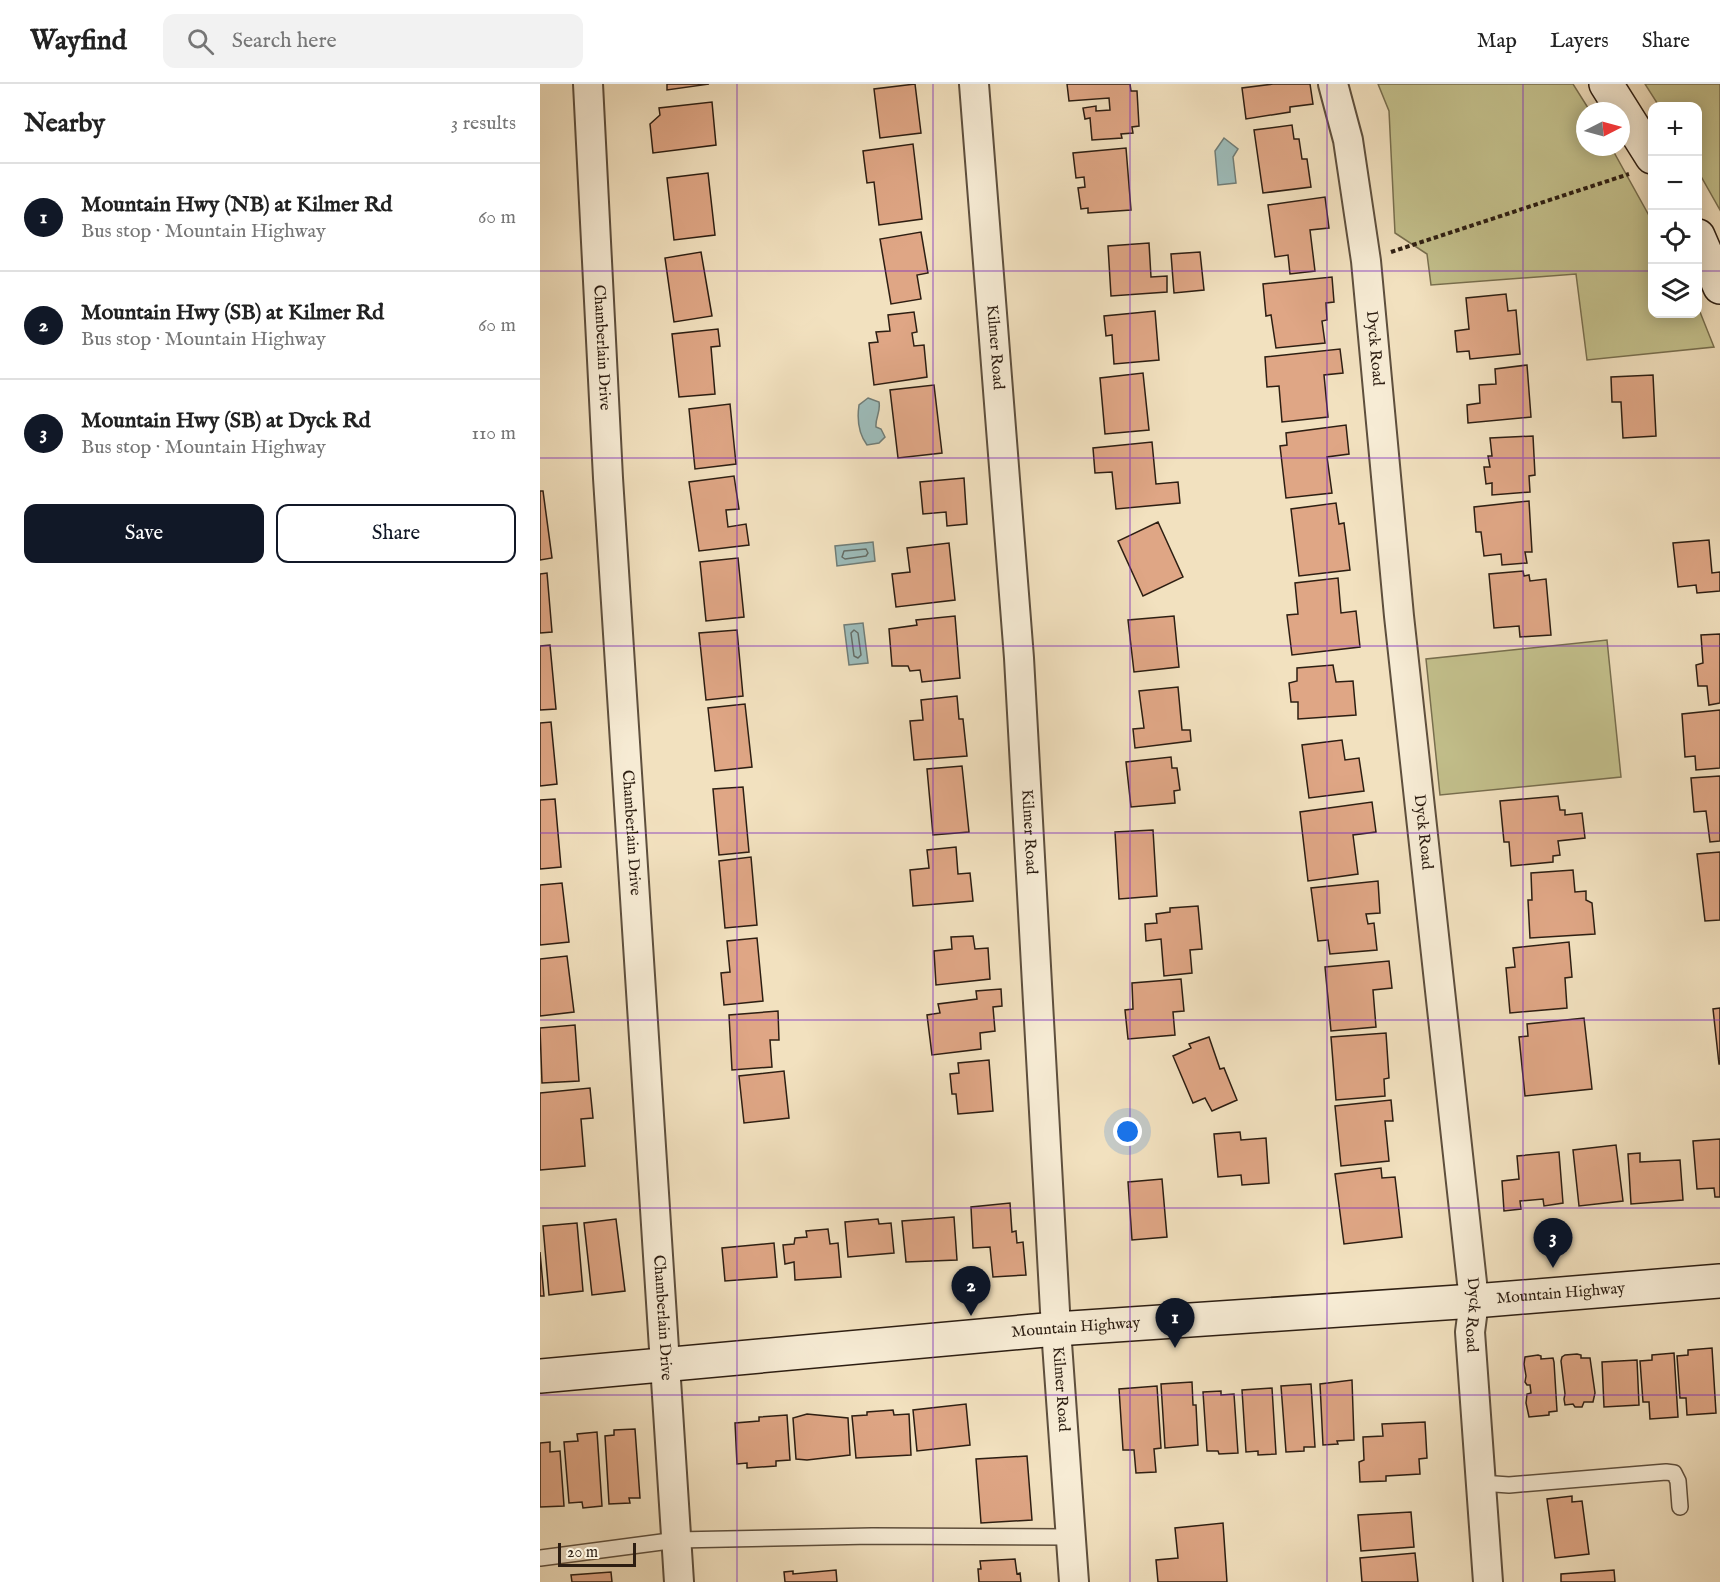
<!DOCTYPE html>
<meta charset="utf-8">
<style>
body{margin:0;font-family:"IM FELL English",serif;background:#f2f2f2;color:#222}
.controls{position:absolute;right:18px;top:18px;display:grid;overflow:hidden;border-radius:12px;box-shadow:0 3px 15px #0003}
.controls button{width:54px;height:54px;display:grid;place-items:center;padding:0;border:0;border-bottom:2px solid #e0e0e0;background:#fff;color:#222;font:30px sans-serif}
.compass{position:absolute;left:1036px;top:18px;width:54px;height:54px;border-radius:50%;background:#fff;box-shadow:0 3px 15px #0003;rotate:84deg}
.scale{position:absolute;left:18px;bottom:15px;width:78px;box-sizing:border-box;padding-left:6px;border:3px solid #2d1e12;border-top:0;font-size:16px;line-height:21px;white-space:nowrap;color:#2d1e12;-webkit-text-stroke:4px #f7ecd5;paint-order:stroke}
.you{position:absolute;left:588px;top:1048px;width:21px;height:21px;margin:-15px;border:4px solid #fff;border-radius:50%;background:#1a73e8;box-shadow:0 0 0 9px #1a73e833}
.badge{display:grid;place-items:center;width:39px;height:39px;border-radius:50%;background:#111827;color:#fff;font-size:20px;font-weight:700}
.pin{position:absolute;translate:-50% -50px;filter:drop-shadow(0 2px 3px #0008)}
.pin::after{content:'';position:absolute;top:32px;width:21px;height:18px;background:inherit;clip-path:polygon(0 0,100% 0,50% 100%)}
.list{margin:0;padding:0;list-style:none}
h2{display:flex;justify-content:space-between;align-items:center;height:78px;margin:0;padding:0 24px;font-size:26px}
h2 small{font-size:20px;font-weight:400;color:#767676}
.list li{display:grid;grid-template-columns:39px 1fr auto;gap:18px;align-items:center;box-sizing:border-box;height:108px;padding:0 24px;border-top:2px solid #e0e0e0}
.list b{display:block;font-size:22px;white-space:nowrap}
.list p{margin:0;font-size:20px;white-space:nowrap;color:#767676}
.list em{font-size:20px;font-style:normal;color:#767676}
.actions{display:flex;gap:12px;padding:18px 24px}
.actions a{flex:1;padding:14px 0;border:2px solid #111827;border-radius:12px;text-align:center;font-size:21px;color:#111827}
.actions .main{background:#111827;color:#fff}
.icon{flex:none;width:33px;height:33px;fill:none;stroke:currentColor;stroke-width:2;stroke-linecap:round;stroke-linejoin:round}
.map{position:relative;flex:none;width:1180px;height:1498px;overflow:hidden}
header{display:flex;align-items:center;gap:36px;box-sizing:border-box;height:84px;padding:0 30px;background:#fff;border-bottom:2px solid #e0e0e0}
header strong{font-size:28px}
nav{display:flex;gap:33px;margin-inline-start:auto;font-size:21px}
.search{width:420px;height:54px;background:#f2f2f2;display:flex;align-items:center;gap:15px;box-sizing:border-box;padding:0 21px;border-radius:12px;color:#767676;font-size:22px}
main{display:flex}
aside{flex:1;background:#fff}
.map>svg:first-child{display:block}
.green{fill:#c3c08c;stroke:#786f4f;stroke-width:1.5}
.water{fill:#9dbcba;stroke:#707d77;stroke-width:1.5}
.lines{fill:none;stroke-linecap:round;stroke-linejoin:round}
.shore{stroke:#656d66;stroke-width:1.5}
.building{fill:#dfa685;stroke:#2d1e12;stroke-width:1.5}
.lane-casing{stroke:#5e4f3d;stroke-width:18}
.street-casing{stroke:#5e4f3d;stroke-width:32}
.secondary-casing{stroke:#2d1e12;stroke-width:36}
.path{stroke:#2d1e12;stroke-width:4;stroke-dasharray:4.5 3;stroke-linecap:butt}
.lane{stroke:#f7ecd5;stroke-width:15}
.street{stroke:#f7ecd5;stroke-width:28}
.secondary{stroke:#f7ecd5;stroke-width:33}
.grid{fill:none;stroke:#7b2cbf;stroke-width:1.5;stroke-opacity:0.55}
.labels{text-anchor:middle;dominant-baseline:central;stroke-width:6;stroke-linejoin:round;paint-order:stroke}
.street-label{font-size:16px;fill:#2d1e12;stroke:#f7ecd5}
</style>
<header>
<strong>Wayfind</strong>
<div class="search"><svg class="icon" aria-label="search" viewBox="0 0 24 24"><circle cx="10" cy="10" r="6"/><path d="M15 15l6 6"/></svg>Search here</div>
<nav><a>Map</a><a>Layers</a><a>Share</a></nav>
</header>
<main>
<aside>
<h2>Nearby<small>3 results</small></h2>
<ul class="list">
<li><span class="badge">1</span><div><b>Mountain Hwy (NB) at Kilmer Rd</b><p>Bus stop · Mountain Highway</p></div><em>60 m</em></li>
<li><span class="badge">2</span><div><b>Mountain Hwy (SB) at Kilmer Rd</b><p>Bus stop · Mountain Highway</p></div><em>60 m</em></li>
<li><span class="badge">3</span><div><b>Mountain Hwy (SB) at Dyck Rd</b><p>Bus stop · Mountain Highway</p></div><em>110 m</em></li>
</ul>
<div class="actions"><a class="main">Save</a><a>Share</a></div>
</aside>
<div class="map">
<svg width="1180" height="1498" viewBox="0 0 1180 1498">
<rect width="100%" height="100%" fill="#f2e1bf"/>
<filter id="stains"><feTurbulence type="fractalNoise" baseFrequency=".00333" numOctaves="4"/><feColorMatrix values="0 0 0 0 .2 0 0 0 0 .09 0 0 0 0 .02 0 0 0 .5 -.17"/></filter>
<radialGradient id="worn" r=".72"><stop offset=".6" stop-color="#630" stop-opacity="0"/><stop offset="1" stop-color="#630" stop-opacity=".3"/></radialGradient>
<path class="green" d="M838,0H1033L1050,27H1045V63H1071L1112,137V230H1158V223L1174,263L1047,276L1036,190L891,201L887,170L855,149L849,27Z
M1105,0H1180V126L1158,87V22H1119Z
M1067,556L1081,693L900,711L886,575Z"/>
<path class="water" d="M684,54L698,65L693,73L696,99L678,101L675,67Z
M328,314L339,318C341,328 335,334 336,343L341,345L345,353L339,359L327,361C318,349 317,335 319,321Z
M333,458L335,477L297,482L295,462Z
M323,539L328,579L309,581L304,541Z"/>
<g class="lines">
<path class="shore" d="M326,465L328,469L326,472L305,475L302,473L304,467Z
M314,546L318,549L321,571L318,574L314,572L311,549Z"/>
</g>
<path class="building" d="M127,0H169L127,6Z
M375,0L381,49L340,54L334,5Z
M527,0H590L591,7H597L599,42L592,43L593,49L581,50L582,54L552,56L550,34L545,35L543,24L556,22V27L570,26L569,14L529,17Z
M733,0H770L773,20L750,23V28L706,35L702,4Z
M172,18L176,61L113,69L110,40L120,31L119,24Z
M752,41L754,55H759L762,75H767L771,103L723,109L714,46Z
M373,60L382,135L339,141L334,98L327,99L323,67Z
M586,64L591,126L548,129V124L541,125L538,104L545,103L544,93L536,94L533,69Z
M168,89L175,151L134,156L127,94Z
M785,113L789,144L770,146L775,187L750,190L748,171L735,173L728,121Z
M381,148L388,189L377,191L381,215L351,220L340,155Z
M609,159L611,193L627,192V208L571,212L568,162Z
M161,168L172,232L134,238L125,174Z
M660,168L664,206L634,209L631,170Z
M792,193L794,218L786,219L787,236L782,237L785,259L736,264L731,231L726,232L723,200Z
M966,210L968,227L976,226L980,270L930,275L929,267L917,268L915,247L929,245L926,214Z
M615,227L619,276L574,280L572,251L566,252L564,232Z
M374,228L377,248L372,249L374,262L384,261L387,293L334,301L329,259L338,258L336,248L350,247L348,231Z
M178,245L180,262L171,263L175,310L139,313L132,250Z
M800,265L803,289L784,291L788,333L742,338L739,302L727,303L725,273Z
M987,281L991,333L928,339L927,321L940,319L939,301L956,300L955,285Z
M603,289L609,346L565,350L560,294Z
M1113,291L1116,352L1083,354L1081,318H1072L1071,293Z
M394,301L402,369L358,374L350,306Z
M190,320L196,380L155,385L149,325Z
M806,341L809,370L787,373L792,409L746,414L740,362L747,361L746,349Z
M993,352L995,391L989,392L990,408L952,411V399L946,400L944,383H950L948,372H952L950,354Z
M612,358L616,400L638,398L640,419L576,425L572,388L555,389L553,364Z
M194,392L199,425L186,426L188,443L206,440L209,461L159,467L149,398Z
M424,394L427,440L407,442L406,428L383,430L380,398Z
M0,407H3L12,474L0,476Z
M989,417L992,468H985L987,479L962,481L961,470L944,472L941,448H936L934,423Z
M796,419L799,440L804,439L810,486L759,492L751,425Z
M618,438L643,493L603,512L578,457Z
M1169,456L1172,489L1180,488V507L1157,509L1156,501L1138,503L1133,459Z
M409,459L415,516L356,523L352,490L370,488L367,464Z
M198,474L204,533L166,537L160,478Z
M983,487L984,492L989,491L990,497L1006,495L1011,551L980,553L979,542L954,544L949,490Z
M7,489L12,548L0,549V490Z
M798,494L801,529L816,527L820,563L752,571L747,531L758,530L755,499Z
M415,532L420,594L382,598L380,586L370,587L368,582H352L349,545L377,541L376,536Z
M634,532L639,583L594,588L588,536Z
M197,546L203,612L166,616L159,549Z
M1180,550V619L1169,621L1167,602H1158L1156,581L1163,579L1161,551Z
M10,561L16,625L0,626V562Z
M793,581L796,598L813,597L816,631L758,635V618H751L749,599L757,597V584Z
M638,603L642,646H650L651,657L595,664L593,645L604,644L599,607Z
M417,612L419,635H423L427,672L374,676L370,637L383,636L381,616Z
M205,620L212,683L175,687L168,624Z
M1180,626V684L1156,686L1155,672L1145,673L1142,630Z
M11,638L17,700L0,702V639Z
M802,656L805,676L819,674L824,707L769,714L762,661Z
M631,673L632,684H637L640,706L634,707L635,719L591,723L586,678Z
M422,682L429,748L393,751L387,685Z
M1180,692V757L1170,758L1166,727L1154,728L1151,694Z
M203,703L209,768L179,771L173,705Z
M1018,712L1020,726H1025V731L1042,729L1045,754L1018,757L1020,771L1013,772V778L971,782L969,758H964L960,717Z
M15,715L21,783L0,785V716Z
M832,718L836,748L813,751L818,790L768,797L760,728Z
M613,746L617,812L579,815L575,748Z
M416,763L418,790L430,789L433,817L373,822L370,786L389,784L387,766Z
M1180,768V836L1165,837L1157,770Z
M211,773L217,841L185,844L179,777Z
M1033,786L1035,808L1046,807V816L1052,819L1055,850L990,854L988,816H992L991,789Z
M838,797L840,829L826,830L828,840L834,839L837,866L790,870L788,856L778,857L771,804Z
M22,799L29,858L0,861V801Z
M658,822L662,865L650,866L652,889L624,892L621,855L606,857L605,840L617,839L616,830L630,828V824Z
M433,852L435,865L448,864L450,895L396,901L394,867L412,865L411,853Z
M217,854L223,917L184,921L181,889L190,888L187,857Z
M1029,858L1032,893L1025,894L1027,924L970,929L966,884L975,883L973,864Z
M27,872L34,928L0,932V875Z
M849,877L852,904L833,906L836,943L791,947L785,883Z
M641,895L644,927L633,928L635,951L588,955L585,926L593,925L592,899Z
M461,905L462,922L453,923L455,947L440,949L441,965L392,971L387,931L400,929L398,920L437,915L436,907Z
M1180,924V980H1179L1173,925Z
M238,927L239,956H230L232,983L192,986L189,931Z
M1044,934L1052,1005L985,1012L979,953L988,952L987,940Z
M35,941L39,997L2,999L0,944Z
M846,949L849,994L844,995L845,1012L796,1016L791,953Z
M669,953L680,985L684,984L697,1016L672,1027L665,1014L653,1019L633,972L651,964L649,960Z
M449,976L453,1027L418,1030L416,1010H412L410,990L419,989L418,979Z
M244,987L249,1034L204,1039L199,992Z
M50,1004L53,1034L41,1035L45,1082L0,1086V1009Z
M851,1016L853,1037H845L849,1077L801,1082L795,1022Z
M700,1048L701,1056L726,1054L729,1099L702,1101L701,1091L678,1093L674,1050Z
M1180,1055V1113H1175L1174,1104L1157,1105L1153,1057Z
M1076,1061L1083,1117L1039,1122L1033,1066Z
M1019,1068L1023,1119L1004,1122L1003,1115L980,1117L981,1125L964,1127L962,1097L979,1095L977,1072Z
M1100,1069V1078L1140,1076L1143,1116L1091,1120L1088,1070Z
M841,1084L842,1094L855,1093L862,1153L804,1160L795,1090Z
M622,1095L627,1153L592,1156L588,1098Z
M470,1119L472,1148L476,1147L477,1159L483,1158L486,1191L453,1193L450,1163L433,1164L431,1123Z
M414,1133L417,1176L366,1178L362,1137Z
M76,1135L85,1207L52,1211L44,1139Z
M338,1135L339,1140L351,1139L354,1169L308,1173L305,1138Z
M37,1139L43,1207L9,1211L3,1142Z
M288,1145L290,1160L298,1159L301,1193L255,1196L254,1178L245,1180L243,1161L254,1160L255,1154L267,1153L266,1147Z
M234,1159L237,1193L185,1197L182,1164Z
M0,1168L4,1212H0Z
M1172,1264L1176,1329L1147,1331L1146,1314H1140L1137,1272L1148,1271V1266Z
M1134,1269L1138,1333L1110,1335L1109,1318H1103L1100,1277L1112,1276V1271Z
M1037,1270L1041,1271V1274H1050L1055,1309L1053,1318H1044L1042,1323H1035L1033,1320L1025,1321L1024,1315L1025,1310L1021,1277L1022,1273L1025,1271Z
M998,1271L1001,1272V1275L1013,1274L1014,1278L1017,1327L1009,1328V1331L989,1333L986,1319L987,1310L991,1309L990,1301H987L985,1298L986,1292L984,1280L985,1273Z
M1097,1276L1099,1321L1064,1323L1062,1278Z
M812,1296L814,1356L797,1357L798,1360L783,1361L780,1300Z
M652,1298L653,1321H656L658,1361L625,1364L621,1300Z
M771,1300L775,1363H764V1367L746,1368L741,1302Z
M617,1302L621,1364L614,1365L616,1388L596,1389L594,1366H583L579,1305Z
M732,1304L736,1370L718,1371V1367L706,1368L702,1306Z
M681,1307V1311L694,1310L698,1369L679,1370L678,1367H667L663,1308Z
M426,1320L430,1361L377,1367L373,1326Z
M353,1326L354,1331L369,1330L371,1371L316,1374L312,1332L327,1331V1328Z
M267,1330L308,1334L310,1371L267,1376L256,1375L253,1334Z
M247,1331L250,1376L236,1377V1382L207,1384V1379L197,1380L195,1339L219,1337V1333Z
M885,1338L887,1374L879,1375L880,1390L846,1392V1397L820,1398L819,1378L824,1376L823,1353L843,1352L842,1340Z
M95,1345L100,1414H89L90,1419L69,1420L65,1352L74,1351V1346Z
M57,1348L62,1422L43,1424L42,1418L29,1419L24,1358L38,1357L37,1350Z
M10,1358V1368L20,1367L24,1422L0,1423V1359Z
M487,1372L492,1436L441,1439L436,1375Z
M1032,1412V1418L1042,1417L1049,1470L1015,1474L1007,1415Z
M871,1428L874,1463L821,1467L818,1431Z
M683,1439L687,1498H618L616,1476L638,1474L635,1444Z
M875,1469L878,1498H822L820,1474Z
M475,1475L477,1490L480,1489L481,1498H439L438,1485H441L440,1477Z
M296,1486L297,1498H245L244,1488L253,1487V1490Z
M1074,1486L1075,1498H1021V1490Z
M71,1488L72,1498H32L31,1491Z"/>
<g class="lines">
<defs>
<path id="lane" d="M941,1399L969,1401L1126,1388L1134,1389L1138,1397L1140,1423
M0,1474L137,1456L332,1452L530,1453"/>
<g id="street">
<path id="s1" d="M48,0L68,394L139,1498"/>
<path id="s2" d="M434,0L479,574L516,1245L534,1498"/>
<path id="s3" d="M793,0L808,56L826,177L859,532L934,1217L930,1248L948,1498"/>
</g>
<g id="secondary">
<path d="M1066,0L1112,73"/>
<path d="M1158,152L1180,203"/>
<path id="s4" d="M0,1292L516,1245L934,1217L1180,1197"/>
</g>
</defs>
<use href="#lane" class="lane-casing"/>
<use href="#street" class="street-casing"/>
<use href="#secondary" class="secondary-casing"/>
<path class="path" d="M851,168L1089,90"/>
<use href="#lane" class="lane"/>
<use href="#street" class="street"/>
<use href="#secondary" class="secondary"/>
</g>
<path class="grid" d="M197,0V1498M393,0V1498M590,0V1498M787,0V1498M983,0V1498M0,187H1112M1158,187H1180M0,374H1180M0,562H1180M0,749H1180M0,936H1180M0,1124H1180M0,1311H1180"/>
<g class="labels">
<g class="street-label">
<text stroke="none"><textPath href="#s1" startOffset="264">Chamberlain Drive</textPath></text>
<text stroke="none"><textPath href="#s2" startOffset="264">Kilmer Road</textPath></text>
<text stroke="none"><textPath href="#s3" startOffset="268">Dyck Road</textPath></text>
<text stroke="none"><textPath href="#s3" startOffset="754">Dyck Road</textPath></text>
<text stroke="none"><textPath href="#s1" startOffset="750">Chamberlain Drive</textPath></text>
<text stroke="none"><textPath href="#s2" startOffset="750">Kilmer Road</textPath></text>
<text stroke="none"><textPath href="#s4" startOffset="1024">Mountain Highway</textPath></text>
<text stroke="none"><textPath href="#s3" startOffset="1240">Dyck Road</textPath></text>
<text stroke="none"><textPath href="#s1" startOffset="1236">Chamberlain Drive</textPath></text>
<text stroke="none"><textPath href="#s4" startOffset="538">Mountain Highway</textPath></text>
<text stroke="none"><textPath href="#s2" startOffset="1308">Kilmer Road</textPath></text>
</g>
</g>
<rect width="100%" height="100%" filter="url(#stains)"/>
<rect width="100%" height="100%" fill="url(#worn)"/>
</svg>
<div class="controls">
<button>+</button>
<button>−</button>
<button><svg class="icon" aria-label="locate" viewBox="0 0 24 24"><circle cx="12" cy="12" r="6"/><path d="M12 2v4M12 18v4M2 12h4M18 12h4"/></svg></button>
<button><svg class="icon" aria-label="layers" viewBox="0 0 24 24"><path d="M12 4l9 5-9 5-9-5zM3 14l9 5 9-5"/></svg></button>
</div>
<svg class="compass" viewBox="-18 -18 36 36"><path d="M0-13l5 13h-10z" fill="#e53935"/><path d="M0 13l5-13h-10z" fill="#767676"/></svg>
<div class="scale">20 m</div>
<div class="you"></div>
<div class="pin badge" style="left:635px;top:1264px">1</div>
<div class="pin badge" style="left:431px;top:1232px">2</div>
<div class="pin badge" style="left:1013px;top:1184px">3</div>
</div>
</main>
